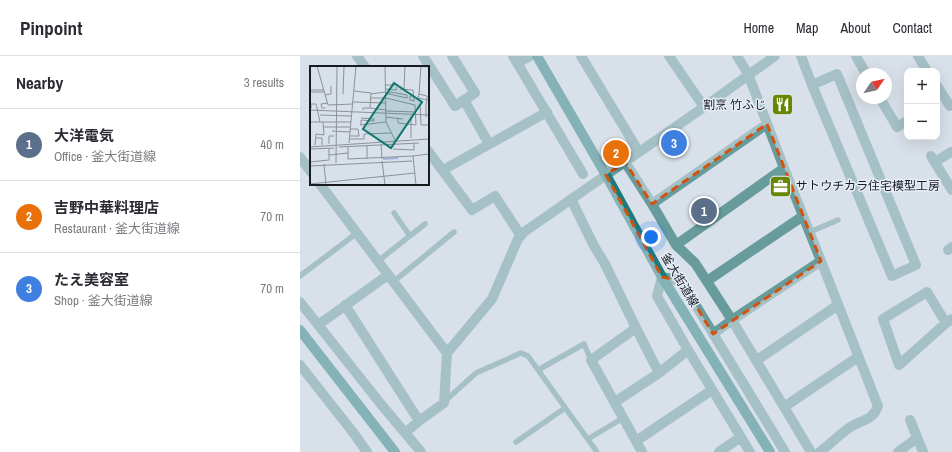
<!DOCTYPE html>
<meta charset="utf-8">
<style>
body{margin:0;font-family:"Archivo Narrow","Noto Sans JP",sans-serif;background:#f7f7f7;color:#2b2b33}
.controls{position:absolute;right:12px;top:12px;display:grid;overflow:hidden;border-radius:8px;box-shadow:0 4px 16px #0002}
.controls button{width:36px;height:36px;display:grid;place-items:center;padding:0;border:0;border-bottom:1px solid #e1e1e2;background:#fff;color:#2b2b33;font:20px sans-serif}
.compass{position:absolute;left:556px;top:12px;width:36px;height:36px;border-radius:50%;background:#fff;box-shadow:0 4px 16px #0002;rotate:56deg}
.you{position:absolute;left:351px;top:181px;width:14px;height:14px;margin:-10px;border:3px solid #fff;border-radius:50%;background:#1a73e8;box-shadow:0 0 0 6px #1a73e833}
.badge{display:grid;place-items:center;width:26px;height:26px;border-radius:50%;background:#111827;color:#fff;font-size:13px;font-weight:700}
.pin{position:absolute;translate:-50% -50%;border:2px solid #fff;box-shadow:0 1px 4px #0006}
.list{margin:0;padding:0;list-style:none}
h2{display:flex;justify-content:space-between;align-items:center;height:52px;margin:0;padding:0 16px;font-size:17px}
h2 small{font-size:13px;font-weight:400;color:#7c7c81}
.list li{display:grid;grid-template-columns:26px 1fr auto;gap:12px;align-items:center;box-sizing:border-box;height:72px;padding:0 16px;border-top:1px solid #e1e1e2}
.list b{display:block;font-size:15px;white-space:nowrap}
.list p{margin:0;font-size:13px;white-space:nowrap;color:#7c7c81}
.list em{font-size:13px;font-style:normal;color:#7c7c81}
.map{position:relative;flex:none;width:652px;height:396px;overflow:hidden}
header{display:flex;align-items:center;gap:24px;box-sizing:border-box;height:56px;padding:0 20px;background:#fff;border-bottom:1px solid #e1e1e2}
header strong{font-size:19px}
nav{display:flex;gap:22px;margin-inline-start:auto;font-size:14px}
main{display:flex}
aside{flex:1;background:#fff}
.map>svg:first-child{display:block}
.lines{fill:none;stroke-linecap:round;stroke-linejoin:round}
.lane{stroke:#689c9c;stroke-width:5.5}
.street{stroke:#689c9c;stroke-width:10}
.secondary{stroke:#1d7a7b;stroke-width:10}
.marked{fill:none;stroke:#d3530e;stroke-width:3;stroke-dasharray:8 5;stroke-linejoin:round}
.labels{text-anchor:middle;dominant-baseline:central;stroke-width:3;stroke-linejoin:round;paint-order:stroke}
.poi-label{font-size:12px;fill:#191c1f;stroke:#e5edf7;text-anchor:end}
.street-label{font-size:12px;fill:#191c1f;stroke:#e5edf7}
.inset-river{fill:none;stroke:#9fb4db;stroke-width:2}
.inset-road{fill:none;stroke:#8c9299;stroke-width:1}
.view{fill:#0f766e;fill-opacity:0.15;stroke:#0f766e;stroke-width:2}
.inset-edge{fill:none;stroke:#191c1f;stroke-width:2}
</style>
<header>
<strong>Pinpoint</strong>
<nav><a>Home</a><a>Map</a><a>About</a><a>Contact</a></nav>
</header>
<main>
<aside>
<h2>Nearby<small>3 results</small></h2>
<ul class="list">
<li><span class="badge" style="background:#5c6f8a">1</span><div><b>大洋電気</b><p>Office · 釜大街道線</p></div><em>40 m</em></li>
<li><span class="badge" style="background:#e8710a">2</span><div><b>吉野中華料理店</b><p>Restaurant · 釜大街道線</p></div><em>70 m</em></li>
<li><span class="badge" style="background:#3f7fe0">3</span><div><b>たえ美容室</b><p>Shop · 釜大街道線</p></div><em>70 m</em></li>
</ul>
</aside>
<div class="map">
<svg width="652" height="396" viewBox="0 0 652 396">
<rect width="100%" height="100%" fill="#d8e0ea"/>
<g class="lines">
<path class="lane" d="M94,157L110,180
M510,176L538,164
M78,205L125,168
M0,220L57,177
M93,226L154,176
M238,314L284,288L291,304
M144,346L176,317L221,297L228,300L297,396
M288,383L323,362
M216,386L265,352"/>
<path class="street" d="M57,0L65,11
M123,0L155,50L175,37L152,0
M213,0L283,118
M281,0L339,96
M369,0L404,51
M437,0L448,18L484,112L521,205L578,350C572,366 561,363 549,372C539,379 530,388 520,396
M501,0L512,29L592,220L616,209L537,18L512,29
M556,0L566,18
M618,0L627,15
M217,7L230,0
M637,30L650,50
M580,42L597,71L607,65
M164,44L189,88
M128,95L172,154L195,140L221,180
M631,100L652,134
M0,101L11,116
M325,106L352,148L376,189L395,207L432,264L511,396
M635,106L651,96
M143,114L247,56
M20,128L147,297
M271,143L294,190L305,208L336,272L359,317
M352,148L467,68
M376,189L484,112
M648,194L652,191
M407,225L503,160
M0,246L80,347L121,396
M45,249L119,365
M646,267L627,236L583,263L599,309L646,267L652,263
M18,269L88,219
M336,272L291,304L342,396
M413,278L432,264L521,205
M457,304L538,249
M0,309L52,375L67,396
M315,346L359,317L388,294
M484,351L558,301
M610,364L623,396
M105,377L119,365L144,347L147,297L192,243L218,183L224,176L404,51L475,0
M336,385L412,334
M419,396L441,381
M450,396L388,294L357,240L362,221L381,225L485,396
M598,396L617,382"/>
<path class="secondary" d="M237,0L306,119L362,221L470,396
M0,274L95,396"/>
</g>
<path d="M0 0H652V396H0ZM467,68L521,205L413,278L381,225L362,221L306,119L325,106L352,148Z" fill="#d8e0ea" fill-opacity=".55" fill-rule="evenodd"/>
<path class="marked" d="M467,68L521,205L413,278L381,225L362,221L306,119L325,106L352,148Z"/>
<defs>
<symbol id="restaurant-square" viewBox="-11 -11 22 22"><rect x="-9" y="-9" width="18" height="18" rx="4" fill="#678703" stroke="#e5edf7"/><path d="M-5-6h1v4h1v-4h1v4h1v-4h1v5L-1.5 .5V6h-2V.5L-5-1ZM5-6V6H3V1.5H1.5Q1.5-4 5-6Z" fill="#fff"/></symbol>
<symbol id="office-square" viewBox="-11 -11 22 22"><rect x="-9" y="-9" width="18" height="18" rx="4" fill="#678703" stroke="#e5edf7"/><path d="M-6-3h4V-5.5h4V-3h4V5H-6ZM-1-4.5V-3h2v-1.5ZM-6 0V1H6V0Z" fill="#fff"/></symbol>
</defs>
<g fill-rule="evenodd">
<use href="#restaurant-square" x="470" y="36" width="25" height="25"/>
<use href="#office-square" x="468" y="118" width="25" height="25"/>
</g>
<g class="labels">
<g class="poi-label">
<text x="466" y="49">割烹 竹ふじ</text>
<text x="496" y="130" text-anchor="start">サトウチカラ住宅模型工房</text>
</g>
<g class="street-label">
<text transform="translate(380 224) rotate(59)">釜大街道線</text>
</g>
</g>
<g transform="translate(10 10)">
<rect width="119" height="119" fill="#d8e0ea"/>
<path class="inset-river" d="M73,93L88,92"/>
<path class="inset-road" d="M7,0L18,39L43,38M75,0L76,56L85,74M102,0L119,1M75,19H88M75,23L86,24L87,21M90,23L103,24L104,35L100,34V30H103M94,23L95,0M0,24H14M44,25L61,27L60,42H53V44M0,26H14M76,27L79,28L97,32V29L80,26L79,28M33,28L34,0M61,28L75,26M109,28L111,0M15,29L21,28V20M61,32H76L105,39L106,59L88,57V52M43,36L76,37M110,38L111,59H119M1,42V38H6L7,42M7,42L10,56M15,42H12L11,38L18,37M60,42L76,44M0,44L119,49M76,45L106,46M10,49L41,50M76,51L93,53M116,51V39L117,34V30L109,28L108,32L117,34M0,56H41M50,59L76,56M51,59V54L64,55V53L51,52M13,61H40M22,65L40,66M40,70H49L48,63H40M6,72H12V79M101,72V50M39,73H54V68L81,67M39,77L46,0M19,78V70H24M71,78L72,93M5,79L6,68L14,69L13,56M57,79V93M0,81L119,73M29,81L109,77M38,81V93L103,90M0,83L24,82M83,83L104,84V77M19,89L38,87M72,95L75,119M0,96L19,94V82M26,97L27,0M14,98L16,119M0,100L102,95M0,118L105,107M106,119L103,90L119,88"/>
<path class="view" d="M84,17L112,36L81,82L53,63Z"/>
<rect width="119" height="119" class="inset-edge"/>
</g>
</svg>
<div class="controls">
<button>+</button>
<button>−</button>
</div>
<svg class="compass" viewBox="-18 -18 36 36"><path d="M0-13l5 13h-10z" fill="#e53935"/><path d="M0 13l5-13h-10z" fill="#7c7c81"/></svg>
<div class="you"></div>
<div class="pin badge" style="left:404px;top:155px;background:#5c6f8a">1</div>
<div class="pin badge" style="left:316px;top:97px;background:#e8710a">2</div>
<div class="pin badge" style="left:374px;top:87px;background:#3f7fe0">3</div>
</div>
</main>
